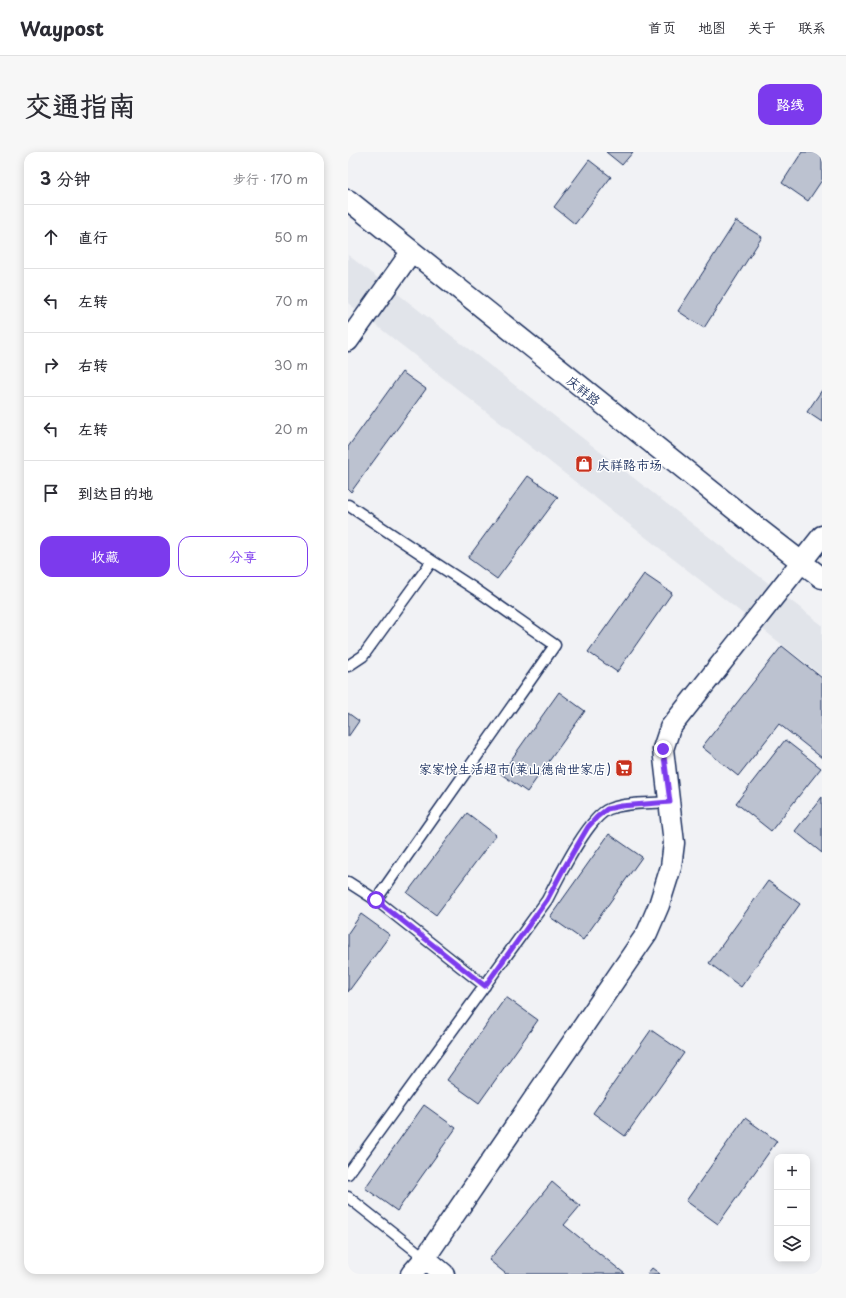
<!DOCTYPE html>
<html lang="zh">
<meta charset="utf-8">
<style>
body{margin:0;font-family:"Playpen Sans","LXGW WenKai TC",sans-serif;background:#f7f7f7;color:#2b2b33}
.controls{position:absolute;right:12px;bottom:12px;display:grid;overflow:hidden;border-radius:8px;box-shadow:0 2px 10px #0003}
.controls button{width:36px;height:36px;display:grid;place-items:center;padding:0;border:0;border-bottom:1px solid #e1e1e2;background:#fff;color:#2b2b33;font:20px sans-serif}
.stop{position:absolute;width:12px;height:12px;margin:-9px;border:3px solid #7c3aed;border-radius:50%;background:#fff}
.stop.end{background:#7c3aed;border-color:#fff;box-shadow:0 1px 4px #0008}
.list{margin:0;padding:0;list-style:none}
h2{display:flex;justify-content:space-between;align-items:center;height:52px;margin:0;padding:0 16px;font-size:17px}
h2 small{font-size:13px;font-weight:400;color:#7c7c81}
.list li{display:grid;grid-template-columns:26px 1fr auto;gap:12px;align-items:center;box-sizing:border-box;height:64px;padding:0 16px;border-top:1px solid #e1e1e2}
.list b{display:block;font-size:15px;white-space:nowrap}
.list em{font-size:13px;font-style:normal;color:#7c7c81}
.actions{display:flex;gap:8px;padding:12px 16px}
.actions a{flex:1;padding:9px 0;border:1px solid #7c3aed;border-radius:12px;text-align:center;font-size:14px;color:#7c3aed}
.actions .main{background:#7c3aed;color:#fff}
.icon{flex:none;width:22px;height:22px;fill:none;stroke:currentColor;stroke-width:2;stroke-linecap:round;stroke-linejoin:round}
.map{position:relative;flex:none;width:474px;height:1122px;overflow:hidden;border-radius:12px}
header{display:flex;align-items:center;gap:24px;box-sizing:border-box;height:56px;padding:0 20px;background:#fff;border-bottom:1px solid #e1e1e2}
header strong{font-size:19px}
nav{display:flex;gap:22px;margin-inline-start:auto;font-size:14px}
.intro{display:flex;align-items:center;justify-content:space-between;box-sizing:border-box;height:96px;padding:0 24px}
h1{margin:0;font-size:28px}
.button{padding:10px 18px;border-radius:12px;background:#7c3aed;color:#fff;font-size:14px;font-weight:700}
main{display:flex;gap:24px;padding:0 24px}
aside{flex:1;background:#fff;border-radius:12px;box-shadow:0 2px 10px #0003}
.map>svg:first-child{display:block}
.built{fill:#e1e4ea}
.building{fill:#bcc2d0;stroke:#1b2f5e}
.lines{fill:none;stroke-linecap:round;stroke-linejoin:round}
.service-casing{stroke:#1b2f5e;stroke-width:13}
.minor-casing{stroke:#1b2f5e;stroke-width:23}
.service{stroke:#fff;stroke-width:10}
.minor{stroke:#fff;stroke-width:20}
.route{stroke:#7c3aed;stroke-width:5}
.labels{text-anchor:middle;dominant-baseline:central;stroke-width:3;stroke-linejoin:round;paint-order:stroke}
.street-label{font-size:13px;fill:#1b2f5e;stroke:#fff}
.poi-label{font-size:13px;fill:#1b2f5e;stroke:#fff;text-anchor:start}
</style>
<header>
<strong>Waypost</strong>
<nav><a>首页</a><a>地图</a><a>关于</a><a>联系</a></nav>
</header>
<div class="intro"><h1>交通指南</h1><a class="button">路线</a></div>
<main>
<aside>
<h2>3 分钟<small>步行 · 170 m</small></h2>
<ul class="list">
<li><svg class="icon" aria-label="ahead" viewBox="0 0 24 24"><path d="M12 20V5M6 11l6-6 6 6"/></svg><div><b>直行</b></div><em>50 m</em></li>
<li><svg class="icon" aria-label="left" viewBox="0 0 24 24"><path d="M17 20v-9H6M10 6l-5 5 5 5"/></svg><div><b>左转</b></div><em>70 m</em></li>
<li><svg class="icon" aria-label="right" viewBox="0 0 24 24"><path d="M7 20v-9h11M14 6l5 5-5 5"/></svg><div><b>右转</b></div><em>30 m</em></li>
<li><svg class="icon" aria-label="left" viewBox="0 0 24 24"><path d="M17 20v-9H6M10 6l-5 5 5 5"/></svg><div><b>左转</b></div><em>20 m</em></li>
<li><svg class="icon" aria-label="arrive" viewBox="0 0 24 24"><path d="M6 21V4h12l-3 4 3 4H6"/></svg><div><b>到达目的地</b></div></li>
</ul>
<div class="actions"><a class="main">收藏</a><a>分享</a></div>
</aside>
<div class="map">
<svg width="474" height="1122" viewBox="0 0 474 1122">
<rect width="100%" height="100%" fill="#f1f2f5"/>
<filter id="ink" filterUnits="userSpaceOnUse"><feTurbulence type="fractalNoise" baseFrequency=".025" numOctaves="2"/><feDisplacementMap in="SourceGraphic" scale="8" xChannelSelector="R" yChannelSelector="G"/><feConvolveMatrix kernelMatrix="1 2 1 2 8 2 1 2 1" color-interpolation-filters="sRGB"/></filter>
<g filter="url(#ink)">
<path class="built" d="M0,103L474,473V524L0,151Z"/>
<path class="building" d="M258,0H285L274,13Z
M454,0H474V28L460,49L434,31Z
M241,8L263,25L227,72L206,55Z
M388,69L414,85L356,176L330,159Z
M54,220L78,237L3,340L0,337V295Z
M474,238V270L459,260Z
M180,324L210,345L149,427L120,406Z
M296,422L324,441L269,520L240,500Z
M434,494L474,526V606L431,572L390,624L354,595Z
M211,540L237,559L179,640L153,622Z
M0,561L11,569L0,585Z
M437,588L473,616L423,679L388,651Z
M474,645V701L447,679Z
M119,661L148,683L88,763L59,741Z
M261,682L294,705L235,788L202,765Z
M420,729L452,752L393,835L361,811Z
M13,762L42,783L0,840V781Z
M158,845L190,868L131,951L99,928Z
M303,878L336,901L277,984L245,961Z
M76,953L108,976L49,1059L17,1036Z
M397,966L429,989L370,1072L338,1049Z
M204,1030L232,1054L216,1073L277,1122H158L141,1108Z
M304,1116L312,1122H299Z"/>
<g class="lines">
<defs>
<path id="service" d="M0,353L84,409L15,504L0,514
M0,730L28,748L137,834
M28,748L207,493L127,437L84,409
M0,1022L199,748C210,727 240,665 261,657C279,650 302,652 322,650
M0,1045L77,1106"/>
<path id="minor" d="M0,48L411,377L474,426
M0,189L64,99
M63,1122L77,1106
M96,1122L77,1106L299,781L311,753L323,715L326,691L315,597L322,576L474,384"/>
</defs>
<use href="#service" class="service-casing"/>
<use href="#minor" class="minor-casing"/>
<use href="#service" class="service"/>
<use href="#minor" class="minor"/>
</g>
</g>
<g class="lines" filter="url(#ink)">
<path class="route" d="M28,748L137,834L199,748L216,716L240,675L249,665L259,657L273,654L322,650L315,597"/>
</g>
<defs>
<symbol id="shop-square" viewBox="-11 -11 22 22"><rect x="-9" y="-9" width="18" height="18" rx="4" fill="#c8321e" stroke="#fff"/><path d="M-5-2.5h2.3a2.7 3.5 0 0 1 5.4 0H5L5.5 6h-11ZM-1.5-2.5h3a1.5 2.3 0 0 0-3 0Z" fill="#fff"/></symbol>
<symbol id="supermarket-square" viewBox="-11 -11 22 22"><rect x="-9" y="-9" width="18" height="18" rx="4" fill="#c8321e" stroke="#fff"/><path d="M-6-5.5h2.5l.6 2H6L4.5 2H-2.5L-4.4-4H-6ZM-1.5 3.2a1.3 1.3 0 1 0 .1 0ZM3 3.2a1.3 1.3 0 1 0 .1 0Z" fill="#fff"/></symbol>
</defs>
<g fill-rule="evenodd">
<use href="#shop-square" x="226" y="302" width="20" height="20"/>
<use href="#supermarket-square" x="266" y="606" width="20" height="20"/>
</g>
<g class="labels">
<g class="street-label">
<text transform="translate(236 238) rotate(39)">庆祥路</text>
</g>
<g class="poi-label">
<text x="249" y="312">庆祥路市场</text>
<text x="263" y="616" text-anchor="end">家家悦生活超市(莱山德尚世家店)</text>
</g>
</g>
</svg>
<div class="controls">
<button>+</button>
<button>−</button>
<button><svg class="icon" aria-label="layers" viewBox="0 0 24 24"><path d="M12 4l9 5-9 5-9-5zM3 14l9 5 9-5"/></svg></button>
</div>
<div class="stop" style="left:28px;top:748px"></div>
<div class="stop end" style="left:315px;top:597px"></div>
</div>
</main>
